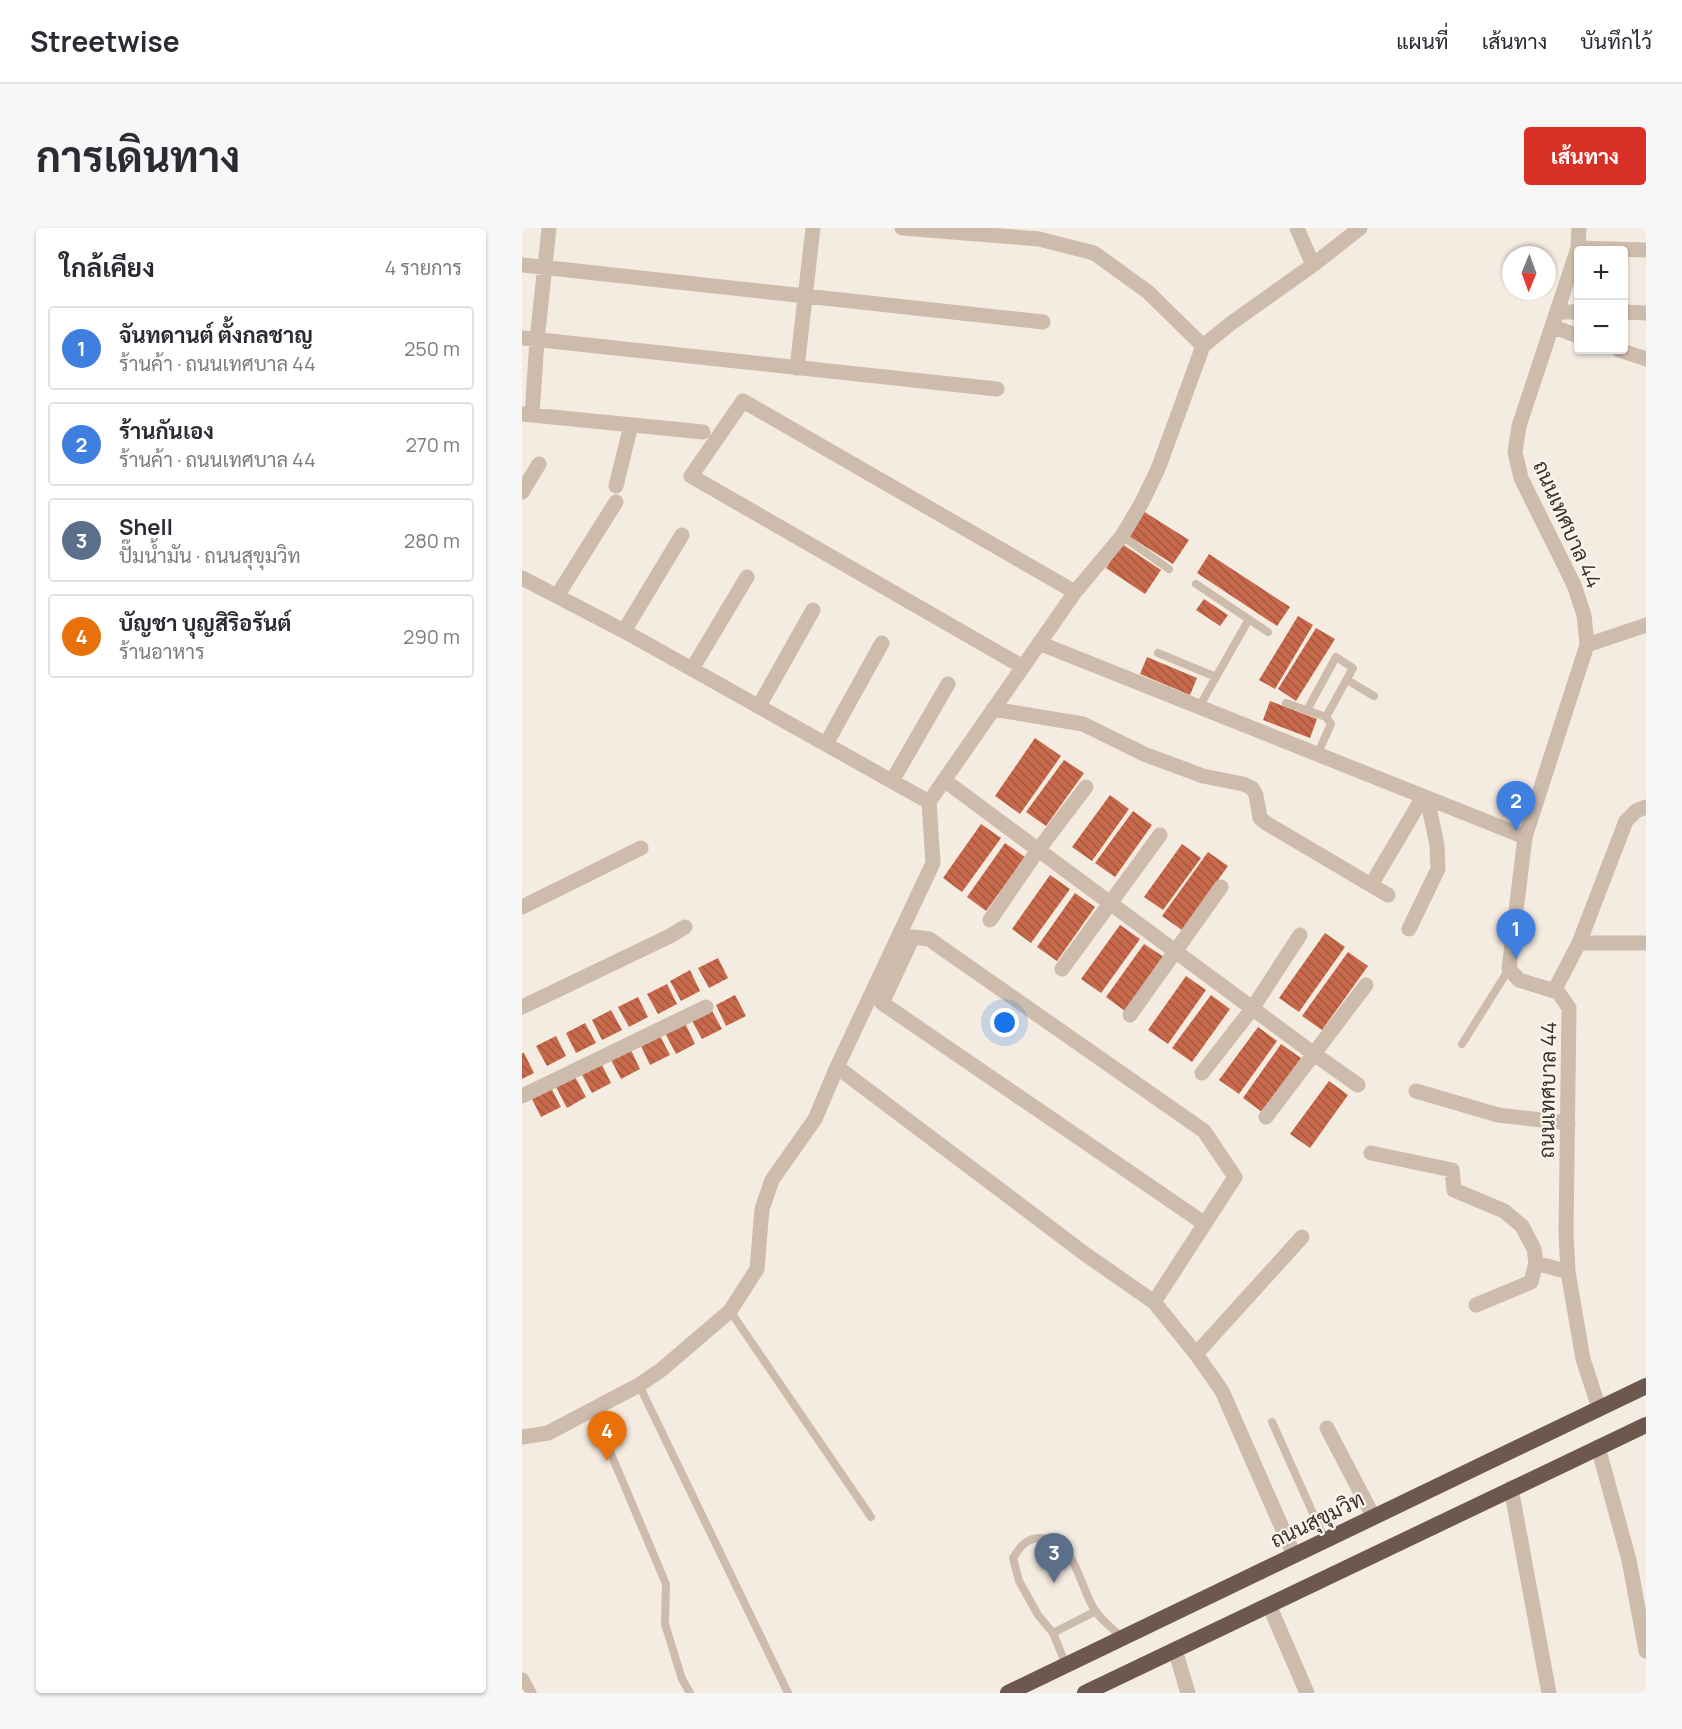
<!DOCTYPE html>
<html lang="th">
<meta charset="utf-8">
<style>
body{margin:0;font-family:Manrope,Sarabun,sans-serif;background:#f7f7f7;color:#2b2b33}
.controls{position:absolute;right:18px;top:18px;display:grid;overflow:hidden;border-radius:6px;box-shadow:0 2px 4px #0004}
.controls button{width:54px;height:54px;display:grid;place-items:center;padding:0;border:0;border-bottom:2px solid #e1e1e2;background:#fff;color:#2b2b33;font:30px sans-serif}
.compass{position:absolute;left:980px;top:18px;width:54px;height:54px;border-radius:50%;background:#fff;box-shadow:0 2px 4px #0004;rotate:181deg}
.you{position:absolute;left:483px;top:795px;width:21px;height:21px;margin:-15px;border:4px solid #fff;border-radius:50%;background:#1a73e8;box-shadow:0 0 0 9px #1a73e833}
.badge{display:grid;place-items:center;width:39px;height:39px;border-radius:50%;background:#d93025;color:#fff;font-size:20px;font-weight:700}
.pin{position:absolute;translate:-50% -50px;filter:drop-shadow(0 2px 3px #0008)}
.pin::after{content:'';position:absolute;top:32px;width:21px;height:18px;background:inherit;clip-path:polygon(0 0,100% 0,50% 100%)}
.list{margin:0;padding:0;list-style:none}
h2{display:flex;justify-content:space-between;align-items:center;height:78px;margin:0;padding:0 24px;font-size:26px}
h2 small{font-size:20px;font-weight:400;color:#7c7c81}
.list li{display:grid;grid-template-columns:39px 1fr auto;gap:18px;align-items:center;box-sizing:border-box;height:84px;margin:0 12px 12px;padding:0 12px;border:2px solid #e1e1e2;border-radius:6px}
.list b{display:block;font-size:22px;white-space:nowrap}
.list p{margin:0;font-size:20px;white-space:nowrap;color:#7c7c81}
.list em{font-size:20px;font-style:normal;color:#7c7c81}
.map{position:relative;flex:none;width:1124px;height:1465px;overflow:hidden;border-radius:6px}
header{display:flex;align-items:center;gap:36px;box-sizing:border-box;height:84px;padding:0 30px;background:#fff;border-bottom:2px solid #e1e1e2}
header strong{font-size:28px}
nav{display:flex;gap:33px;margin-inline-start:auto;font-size:21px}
.intro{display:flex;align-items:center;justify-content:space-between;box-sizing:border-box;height:144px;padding:0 36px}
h1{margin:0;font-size:42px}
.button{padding:15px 27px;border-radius:6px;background:#d93025;color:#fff;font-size:21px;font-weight:700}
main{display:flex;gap:36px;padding:0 36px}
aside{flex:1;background:#fff;border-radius:6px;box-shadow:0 2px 4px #0004}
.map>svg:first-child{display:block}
.building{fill:url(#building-back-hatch)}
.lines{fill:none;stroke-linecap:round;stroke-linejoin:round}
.service{stroke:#cdbbac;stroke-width:8}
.minor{stroke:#cdbbac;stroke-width:15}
.trunk{stroke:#6c584f;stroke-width:16}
.labels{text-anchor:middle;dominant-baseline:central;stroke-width:4.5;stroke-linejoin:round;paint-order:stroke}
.street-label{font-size:21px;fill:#3b302b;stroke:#fbf5ee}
</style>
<header>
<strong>Streetwise</strong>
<nav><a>แผนที่</a><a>เส้นทาง</a><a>บันทึกไว้</a></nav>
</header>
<div class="intro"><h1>การเดินทาง</h1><a class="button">เส้นทาง</a></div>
<main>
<aside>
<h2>ใกล้เคียง<small>4 รายการ</small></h2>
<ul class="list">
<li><span class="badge" style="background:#3f7fe0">1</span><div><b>จันทดานต์ ตั้งกลชาญ</b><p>ร้านค้า · ถนนเทศบาล 44</p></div><em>250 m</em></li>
<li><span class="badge" style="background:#3f7fe0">2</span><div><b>ร้านกันเอง</b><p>ร้านค้า · ถนนเทศบาล 44</p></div><em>270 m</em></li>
<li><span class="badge" style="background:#5c6f8a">3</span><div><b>Shell</b><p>ปั๊มน้ำมัน · ถนนสุขุมวิท</p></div><em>280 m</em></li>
<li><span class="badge" style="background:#e8710a">4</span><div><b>บัญชา บุญสิริอรันต์</b><p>ร้านอาหาร</p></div><em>290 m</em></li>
</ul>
</aside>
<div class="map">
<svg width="1124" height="1465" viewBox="0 0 1124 1465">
<defs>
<pattern id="building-back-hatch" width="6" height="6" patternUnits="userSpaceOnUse" patternTransform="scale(1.5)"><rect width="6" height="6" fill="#c8694b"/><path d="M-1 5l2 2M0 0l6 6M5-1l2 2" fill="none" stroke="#a4573f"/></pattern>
</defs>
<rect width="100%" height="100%" fill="#f4ebe1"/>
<path class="building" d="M621,283L667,312L651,336L605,307Z
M600,316L639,342L623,366L584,340Z
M687,326L768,379L755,398L675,345Z
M682,371L706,387L698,398L674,382Z
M776,388L791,397L753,461L737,452Z
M794,400L813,411L774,473L756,461Z
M625,429L675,450L668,467L618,446Z
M748,473L795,491L788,510L741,492Z
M513,510L539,528L498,586L473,568Z
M542,532L562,545L524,598L504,584Z
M588,567L607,581L570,633L550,619Z
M611,583L630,597L593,649L573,635Z
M459,596L479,610L440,664L421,650Z
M483,615L503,629L464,683L445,669Z
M660,616L679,630L641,682L622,669Z
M686,624L706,638L660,702L640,688Z
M528,647L548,661L509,715L490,701Z
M553,665L573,679L535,733L515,719Z
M598,697L618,711L579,765L559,751Z
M803,705L823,719L777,784L757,770Z
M622,716L642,729L603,783L584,769Z
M826,724L846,738L800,802L780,788Z
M196,730L206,750L187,760L176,740Z
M168,742L178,763L159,773L148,753Z
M664,748L684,762L646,816L626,802Z
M145,756L155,776L136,786L125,766Z
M213,767L224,788L204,798L194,777Z
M689,767L708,781L670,834L650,820Z
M116,769L126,789L107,799L96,779Z
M189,781L200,801L180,811L169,791Z
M89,782L100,802L80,812L70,792Z
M63,795L74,815L54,825L44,805Z
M163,795L173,816L154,826L143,805Z
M736,799L755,813L717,866L697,852Z
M137,806L148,827L128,837L118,816Z
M34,808L44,828L25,838L14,818Z
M759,816L779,830L740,884L721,870Z
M108,820L118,841L99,851L88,830Z
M0,825H2L12,845L0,851Z
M79,835L89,855L70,865L59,845Z
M53,849L64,869L45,880L34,859Z
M807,853L826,867L788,920L768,906Z
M28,858L39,879L19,889L9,869Z"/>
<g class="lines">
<path class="service" d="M600,308L647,341
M674,356L746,404
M636,425L694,449
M825,452L852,468
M764,475L804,489L809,496L795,527
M677,479L727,391
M785,482L814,429L831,440L804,489
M940,816L987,741
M208,1083L349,1289
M117,1157L266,1465
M70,1181L144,1356L143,1396L160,1451L168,1465
M750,1194L803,1312
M531,1405L574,1383
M544,1437L531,1405L516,1387L497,1353L491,1330C497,1320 505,1309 519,1310C555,1313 557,1360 574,1384C581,1393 592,1402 600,1410"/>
<path class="minor" d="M380,0L517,11L572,25L626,64L681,118
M775,0L791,37
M1057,0L1056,20L997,198L993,224L999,250L1052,357L1062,387L1065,417L1003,609L987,741L997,752L1036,764L1047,780L1044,1005L1046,1044L1061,1131L1077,1180
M1056,20L1124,22
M0,37L521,94
M1037,84H1056
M1102,84L1124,85
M1032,99L1056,108
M0,110L475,161
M1097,122L1124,131
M275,140L291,0
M0,186L181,204
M10,187L15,112L27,0
M94,258L109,197
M0,264L17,236
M0,350L102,403L407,574
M35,368L94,274
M102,403L160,307
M517,415L1003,609
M1065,417L1124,397
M501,439L169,248L221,173L553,364
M170,441L225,349
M237,478L291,382
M471,481L561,496L622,526L681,548L721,556L730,560L734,567L738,590L744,595L866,667
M304,516L360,415
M422,552L792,826L836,857
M370,553L426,456
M849,657L901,569
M0,679L119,620
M468,692L516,622L564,559
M887,701L916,641L915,617L905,570
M1057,715H1124
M540,741L638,607
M1032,763L1057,715L1104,593L1114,583L1124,579
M0,779L148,708L163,699
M608,787L699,659
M315,839L563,1026L632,1074L674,1126L700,1163L772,1327
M680,845L730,781L778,707
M894,863L976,887L1046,895
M0,868L184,779
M744,889L844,757
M849,925L930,942L932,962L982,983L1000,998L1012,1021L1014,1035L1009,1054L954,1077
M1014,1035L1046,1044
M632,1074L713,949L682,903L407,711L391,709L360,775L683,996
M674,1126L780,1009
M805,1200L851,1288
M0,1209L26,1205L117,1157L139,1142L208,1083L235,1041L240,981L250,952L293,891L315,839L411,635L407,574L553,364L600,308L619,276L636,241L681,118L708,96L791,37L838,0
M1076,1219L1107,1332L1124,1423
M989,1260L1027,1465
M747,1377L785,1465
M653,1422L666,1465
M0,1452L7,1465"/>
<path class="trunk" d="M486,1465L1124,1158
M563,1465L1124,1197"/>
</g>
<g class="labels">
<g class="street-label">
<text transform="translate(1046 296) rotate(66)">ถนนเทศบาล 44</text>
<text transform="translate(1025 862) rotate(-89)">ถนนเทศบาล 44</text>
<text transform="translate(795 1291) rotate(-26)">ถนนสุขุมวิท</text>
</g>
</g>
</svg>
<div class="controls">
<button>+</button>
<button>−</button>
</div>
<svg class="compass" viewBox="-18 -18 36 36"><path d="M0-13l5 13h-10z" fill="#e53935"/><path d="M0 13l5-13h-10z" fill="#7c7c81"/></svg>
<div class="you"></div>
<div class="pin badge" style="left:994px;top:731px;background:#3f7fe0">1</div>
<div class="pin badge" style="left:994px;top:603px;background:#3f7fe0">2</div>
<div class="pin badge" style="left:532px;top:1355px;background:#5c6f8a">3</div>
<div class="pin badge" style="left:85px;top:1233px;background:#e8710a">4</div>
</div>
</main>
